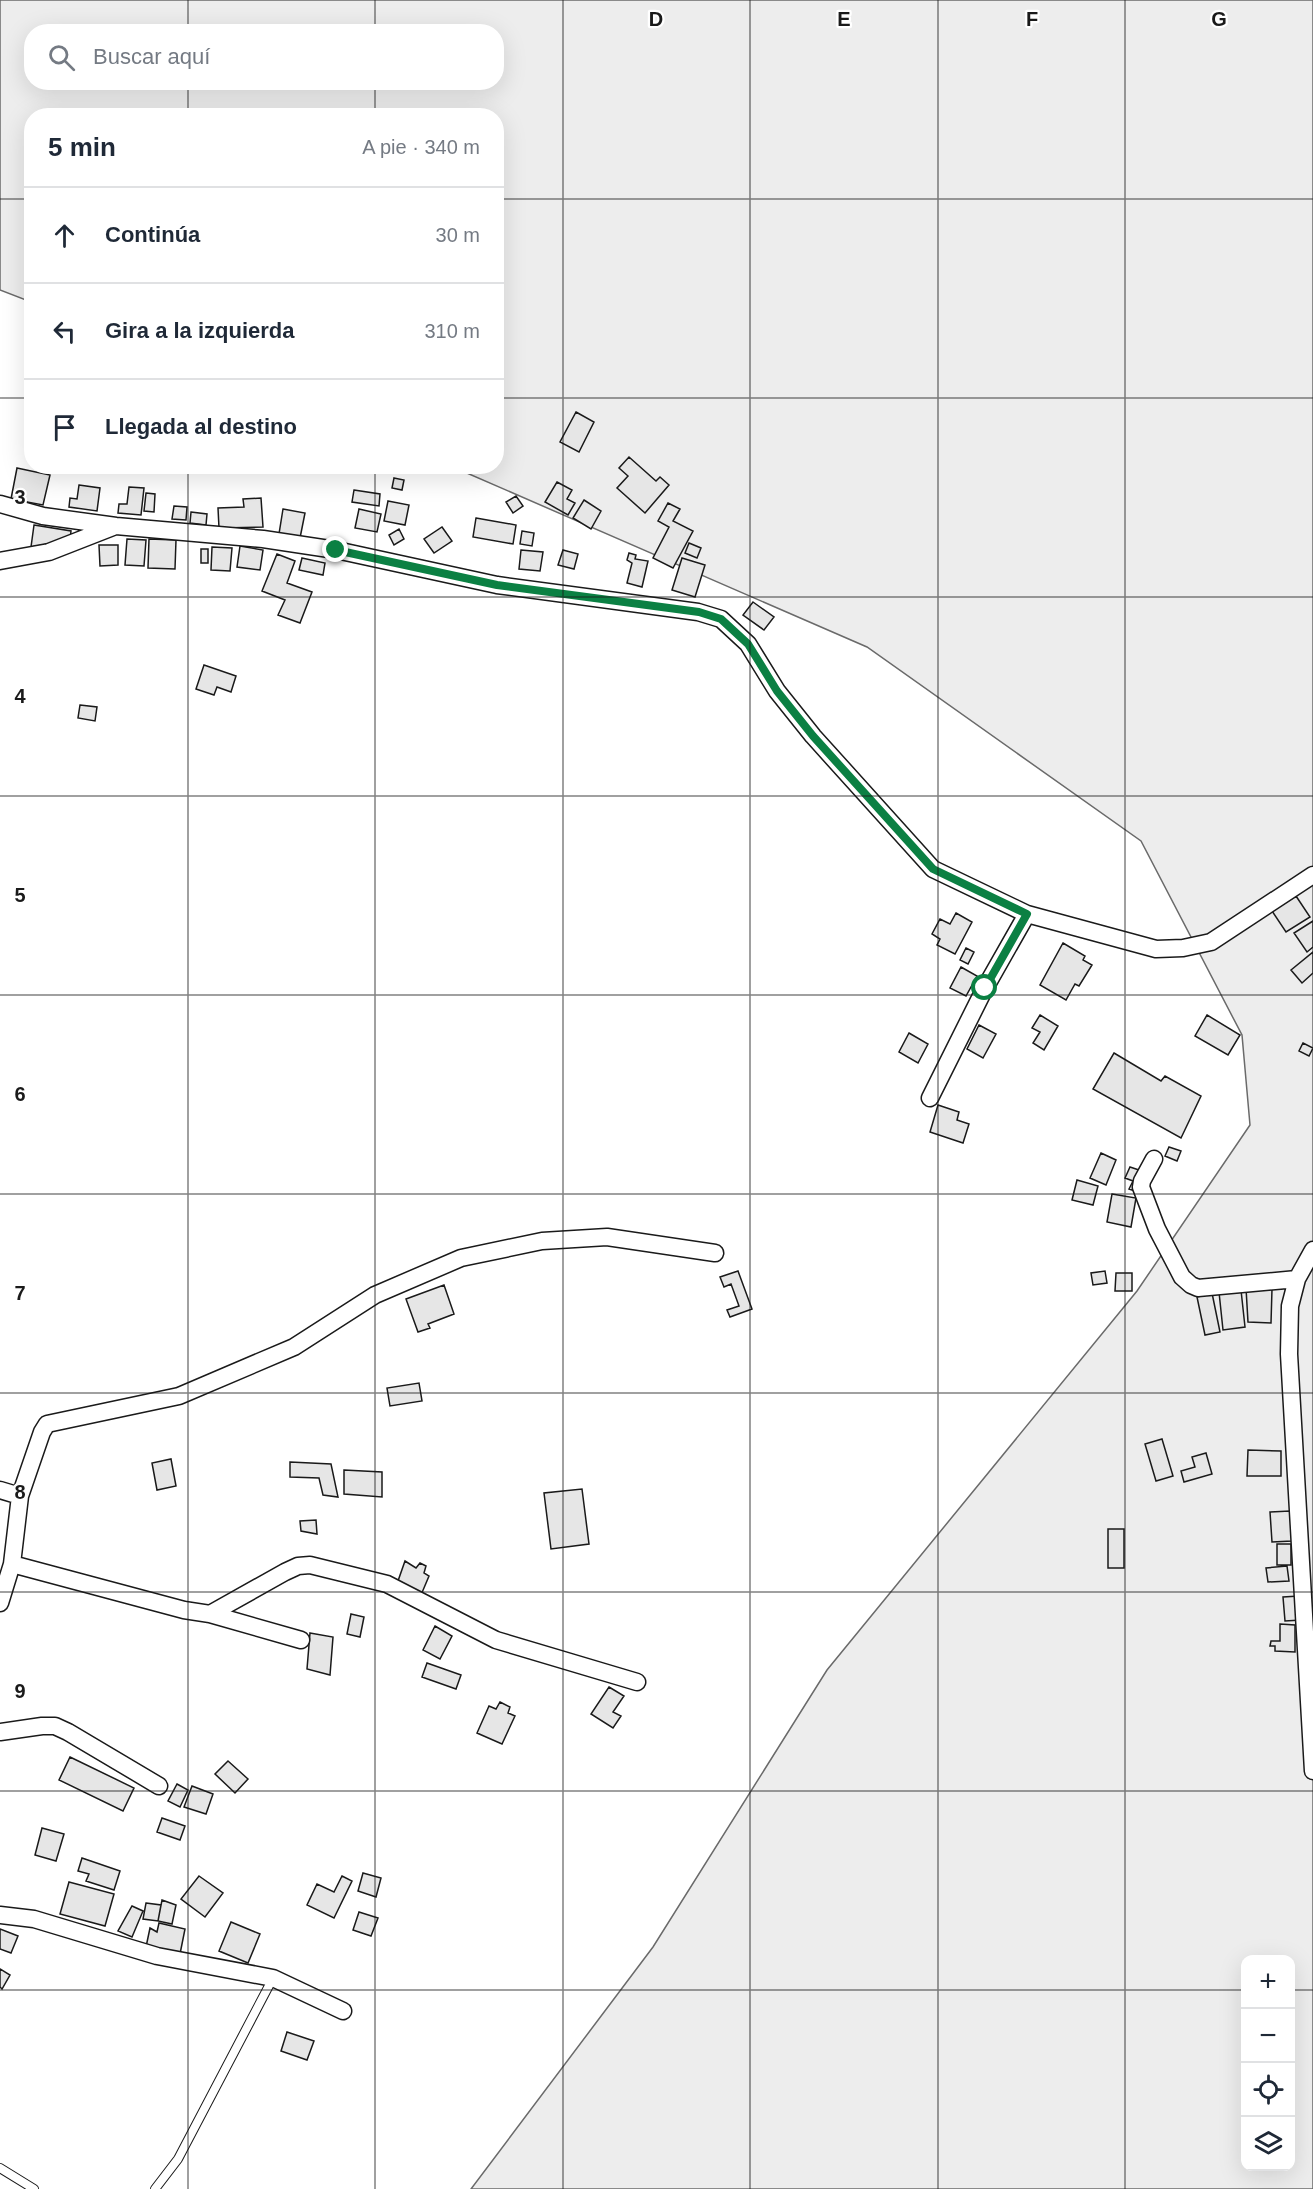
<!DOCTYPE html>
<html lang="es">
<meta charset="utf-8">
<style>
body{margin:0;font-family:Helvetica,sans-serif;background:#f6f6f7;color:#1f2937}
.controls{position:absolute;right:18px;bottom:18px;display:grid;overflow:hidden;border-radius:12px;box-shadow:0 6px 24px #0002}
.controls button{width:54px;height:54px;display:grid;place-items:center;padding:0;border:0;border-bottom:2px solid #e0e1e3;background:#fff;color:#1f2937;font:30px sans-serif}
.stop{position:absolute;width:18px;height:18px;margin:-14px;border:4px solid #0b8043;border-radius:50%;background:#fff}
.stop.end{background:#0b8043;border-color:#fff;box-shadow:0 2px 6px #0008}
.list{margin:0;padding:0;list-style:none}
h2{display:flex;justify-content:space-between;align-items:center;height:78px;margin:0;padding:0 24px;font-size:26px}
h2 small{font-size:20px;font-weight:400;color:#747a83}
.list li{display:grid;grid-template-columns:39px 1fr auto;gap:18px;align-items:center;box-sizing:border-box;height:96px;padding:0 24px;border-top:2px solid #e0e1e3}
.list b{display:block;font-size:22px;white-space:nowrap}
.list em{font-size:20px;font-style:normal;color:#747a83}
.icon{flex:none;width:33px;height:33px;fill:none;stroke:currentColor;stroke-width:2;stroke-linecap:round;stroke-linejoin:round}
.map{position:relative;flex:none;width:1313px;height:2189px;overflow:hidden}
.search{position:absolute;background:#fff;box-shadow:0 6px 24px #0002;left:24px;top:24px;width:480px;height:66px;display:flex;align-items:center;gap:15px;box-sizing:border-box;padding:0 21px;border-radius:24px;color:#747a83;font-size:22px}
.panel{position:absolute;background:#fff;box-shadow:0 6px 24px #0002;left:24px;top:108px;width:480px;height:366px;border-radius:24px}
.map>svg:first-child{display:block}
.green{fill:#ededed;stroke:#6a6a6a;stroke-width:1.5;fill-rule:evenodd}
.building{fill:#e6e6e6;stroke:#1a1a1a;stroke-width:1.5}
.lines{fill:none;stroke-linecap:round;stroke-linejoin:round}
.service-casing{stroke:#1a1a1a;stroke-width:10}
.minor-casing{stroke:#1a1a1a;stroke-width:19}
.service{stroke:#fff;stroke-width:8}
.minor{stroke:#fff;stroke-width:16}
.route{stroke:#0b8043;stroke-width:8}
.grid{fill:none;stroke:#1a1a1a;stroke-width:1.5;stroke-opacity:0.55}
.grid-label{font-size:20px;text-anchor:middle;font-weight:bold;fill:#1a1a1a;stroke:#fff;stroke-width:4.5;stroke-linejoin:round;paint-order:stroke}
</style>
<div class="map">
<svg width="1313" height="2189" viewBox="0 0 1313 2189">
<rect width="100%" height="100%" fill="#fff"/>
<path class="green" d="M0,0H1313V2189H471L653,1947L827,1670L1137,1291L1250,1125L1242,1035L1141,841L867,647L453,467L496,466V116H32L31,302L0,290ZM32,32H496V82H32ZM1246,1960H1290V2166H1246Z"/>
<path class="building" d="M576,412L594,422L579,452L560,442Z
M629,457L656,481L660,477L669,485L645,513L617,488L628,476L619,468Z
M17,468L50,475L43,505L11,499Z
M394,478L404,480L402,490L392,488Z
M557,482L572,490L567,499L575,503L568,515L545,502Z
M79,485L100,488L97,511L69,507L70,498L77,499Z
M129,487L144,488L141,515L118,513L119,504H127Z
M354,490L380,494L379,506L352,502Z
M146,493L155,494L154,512L144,511Z
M516,496L523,506L513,513L506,502Z
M261,498L263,527L219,528L218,508L244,507L243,499Z
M584,500L601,511L591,529L573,518Z
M388,501L409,505L405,525L384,521Z
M668,503L680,509L673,521L693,531L673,568L653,558L669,527L658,521Z
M174,506L187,507L186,520L172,519Z
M283,509L305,513L300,538L279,534Z
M359,509L381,514L377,532L355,528Z
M191,512L207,514L206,525L190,523Z
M476,518L516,525L513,544L473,537Z
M34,525L71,531L70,540L31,547Z
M442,527L452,541L434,553L424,539Z
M399,529L404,539L394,545L389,535Z
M522,531L534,533L532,546L520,544Z
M127,539L146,540L144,566L125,565Z
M149,539L176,540L175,569L148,568Z
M689,543L701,548L697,558L685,553Z
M99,545H118V565L100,566Z
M240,546L263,550L260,570L237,567Z
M212,547L232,548L230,571L211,570Z
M201,549H208V563H201Z
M521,550L543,552L540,571L519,569Z
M563,550L578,554L574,569L558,565Z
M629,553L636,555L635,559L648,561L642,587L627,583L632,563L627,560Z
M277,554L295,561L287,583L312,592L300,623L278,615L285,600L262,591Z
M302,558L325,563L323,575L299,570Z
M682,558L705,565L695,597L672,590Z
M753,602L774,617L764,630L743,615Z
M204,665L236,676L231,692L217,687L214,695L196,689Z
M80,705L97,707L95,721L78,718Z
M1296,896L1310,917L1286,932L1272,911Z
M956,913L972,922L955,954L937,945L940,939L932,934L940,919L950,924Z
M1313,921V947L1307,952L1294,933Z
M1063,943L1085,956L1083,960L1092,965L1079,986L1075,984L1066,1000L1040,985Z
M966,948L974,952L968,964L960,960Z
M1313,952V973L1302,983L1291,970Z
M961,967L977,976L966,996L950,988Z
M1040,1015L1058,1026L1044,1050L1033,1043L1040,1032L1032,1028Z
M1207,1015L1240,1035L1228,1055L1195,1036Z
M979,1025L996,1034L983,1058L967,1049Z
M909,1033L928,1044L918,1063L899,1052Z
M1303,1043L1313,1048L1309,1056L1299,1051Z
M1114,1053L1161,1081L1165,1076L1201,1096L1181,1138L1093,1089Z
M938,1105L959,1112L957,1120L969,1124L963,1143L930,1132Z
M1169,1147L1181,1151L1177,1161L1165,1156Z
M1101,1153L1116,1160L1106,1185L1090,1178Z
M1130,1167L1142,1171L1135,1191L1129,1189L1133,1181L1125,1178Z
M1077,1180L1098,1186L1093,1205L1072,1200Z
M1112,1194L1136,1198L1131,1227L1107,1222Z
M738,1271L752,1309L730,1317L727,1310L739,1306L731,1284L724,1287L720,1277Z
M1105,1271L1107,1283L1093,1285L1091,1273Z
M1116,1273H1132V1291H1115Z
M444,1285L454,1314L428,1324L430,1328L418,1332L406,1299Z
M1246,1288L1272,1289L1271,1323L1248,1322Z
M1241,1290L1245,1327L1223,1330L1219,1292Z
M1212,1293L1220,1332L1205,1335L1197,1297Z
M419,1383L422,1401L390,1406L387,1388Z
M1162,1439L1173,1476L1156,1481L1145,1444Z
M1248,1450L1281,1451V1476H1247Z
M1206,1453L1212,1474L1184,1482L1181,1471L1195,1467L1192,1457Z
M171,1459L176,1486L157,1490L152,1463Z
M290,1462L331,1464L338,1497L323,1495L319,1478L290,1477Z
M344,1470L382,1472V1497L344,1494Z
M582,1489L589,1544L551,1549L544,1493Z
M1290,1511L1292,1541L1272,1542L1270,1512Z
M316,1520L317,1534L301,1531L300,1521Z
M1108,1529H1124V1568H1108Z
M1277,1544H1291V1565H1277Z
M405,1561L416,1568L420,1563L426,1566L424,1573L429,1576L421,1595L398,1581Z
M1287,1566L1289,1581L1268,1582L1266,1568Z
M1299,1596L1301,1620L1285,1621L1283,1597Z
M351,1614L364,1617L360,1637L347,1634Z
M1280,1624L1295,1625V1652L1275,1651V1646H1270L1271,1641H1280Z
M435,1626L452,1636L440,1659L423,1650Z
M310,1633L333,1637L330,1675L307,1669Z
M427,1663L461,1675L456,1689L422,1677Z
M609,1687L624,1696L613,1712L621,1716L613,1728L591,1714Z
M500,1702L510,1707L508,1713L515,1716L502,1744L477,1733L489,1706L496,1709Z
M70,1757L134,1788L123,1811L59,1780Z
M228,1761L248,1779L235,1793L215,1774Z
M177,1784L188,1790L180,1807L168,1801Z
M192,1786L213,1794L206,1814L184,1807Z
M162,1818L185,1826L180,1840L157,1832Z
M42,1828L64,1834L56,1861L35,1855Z
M82,1858L120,1871L114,1890L86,1881L89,1874L78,1871Z
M363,1873L381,1878L376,1897L358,1891Z
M199,1876L223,1893L205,1917L181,1899Z
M342,1876L352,1881L334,1918L307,1905L317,1884L334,1892Z
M69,1882L114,1894L105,1926L60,1914Z
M162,1900L176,1905L172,1924L158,1921Z
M146,1903L161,1905L158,1921L143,1919Z
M132,1906L143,1911L132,1937L118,1931Z
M359,1912L378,1918L371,1936L353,1930Z
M231,1922L260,1934L248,1963L219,1951Z
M159,1923L185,1929L180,1954L146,1947L150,1928L157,1932Z
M0,1929L18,1936L11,1953L0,1949Z
M0,1969L10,1975L2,1989L0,1987Z
M287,2032L314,2041L307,2060L281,2051Z"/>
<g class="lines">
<defs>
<path id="service" d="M0,2168L34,2189
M155,2189L178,2159L273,1978"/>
<path id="minor" d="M0,504L43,516L116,526L263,539L336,550L497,585L698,612L721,619L748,644L777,691L813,736L933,869L1027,914L1156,949L1183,948L1211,942L1313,875
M0,561L49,552L113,527
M930,1098L985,988L1027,914
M1154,1159L1142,1181L1141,1187L1157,1229L1182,1277L1191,1285L1198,1288L1297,1279
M1313,1250L1297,1279L1290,1306L1289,1354L1313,1771
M0,1490L20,1496
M12,1564L184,1610L210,1614L285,1572L298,1566L310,1565L387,1584L496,1640L637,1682
M0,1603L12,1564L20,1496L42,1432L47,1424L179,1396L294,1347L375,1295L461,1258L542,1241L607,1237L715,1253
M210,1614L301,1640
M0,1732L42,1726H55L68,1732L159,1786
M0,1915L34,1919L157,1956L273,1978L343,2011"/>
</defs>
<use href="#service" class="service-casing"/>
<use href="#minor" class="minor-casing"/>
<use href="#service" class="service"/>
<use href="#minor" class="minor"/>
</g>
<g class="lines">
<path class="route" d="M336,550L497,585L699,612L721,619L748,644L777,691L813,736L933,869L1027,914L985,988"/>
</g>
<path class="grid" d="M188,0V32M375,0V32M563,0V2189M750,0V2189M938,0V2189M1125,0V2189M188,82V116M375,82V116M0,199H32M496,199H1313M0,398H32M496,398H1313M188,466V2189M375,466V2189M0,597H1313M0,796H1313M0,995H1313M0,1194H1313M0,1393H1313M0,1592H1313M0,1791H1313M0,1990H1246M1290,1990H1313"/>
<g class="grid-label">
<text x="656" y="26">D</text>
<text x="844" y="26">E</text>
<text x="1032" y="26">F</text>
<text x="1219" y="26">G</text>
<text x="20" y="504">3</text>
<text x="20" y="703">4</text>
<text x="20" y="902">5</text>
<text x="20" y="1101">6</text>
<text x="20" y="1300">7</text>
<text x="20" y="1499">8</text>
<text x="20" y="1698">9</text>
</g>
</svg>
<div class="controls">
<button>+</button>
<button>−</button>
<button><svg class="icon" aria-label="locate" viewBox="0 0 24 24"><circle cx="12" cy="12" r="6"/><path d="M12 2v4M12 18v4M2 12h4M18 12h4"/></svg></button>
<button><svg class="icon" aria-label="layers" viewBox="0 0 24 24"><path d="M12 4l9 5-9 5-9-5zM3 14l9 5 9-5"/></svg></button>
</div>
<div class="stop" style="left:985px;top:988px"></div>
<div class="stop end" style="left:336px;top:550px"></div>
<div class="search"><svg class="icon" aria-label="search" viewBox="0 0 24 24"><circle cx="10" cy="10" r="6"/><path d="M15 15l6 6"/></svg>Buscar aquí</div>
<section class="panel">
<h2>5 min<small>A pie · 340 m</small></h2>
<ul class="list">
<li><svg class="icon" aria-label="ahead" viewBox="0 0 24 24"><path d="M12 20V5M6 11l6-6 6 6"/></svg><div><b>Continúa</b></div><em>30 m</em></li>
<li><svg class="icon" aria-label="left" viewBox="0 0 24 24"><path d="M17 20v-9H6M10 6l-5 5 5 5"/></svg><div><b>Gira a la izquierda</b></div><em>310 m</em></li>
<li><svg class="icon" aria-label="arrive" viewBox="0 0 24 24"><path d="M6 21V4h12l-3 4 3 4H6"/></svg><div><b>Llegada al destino</b></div></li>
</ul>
</section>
</div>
